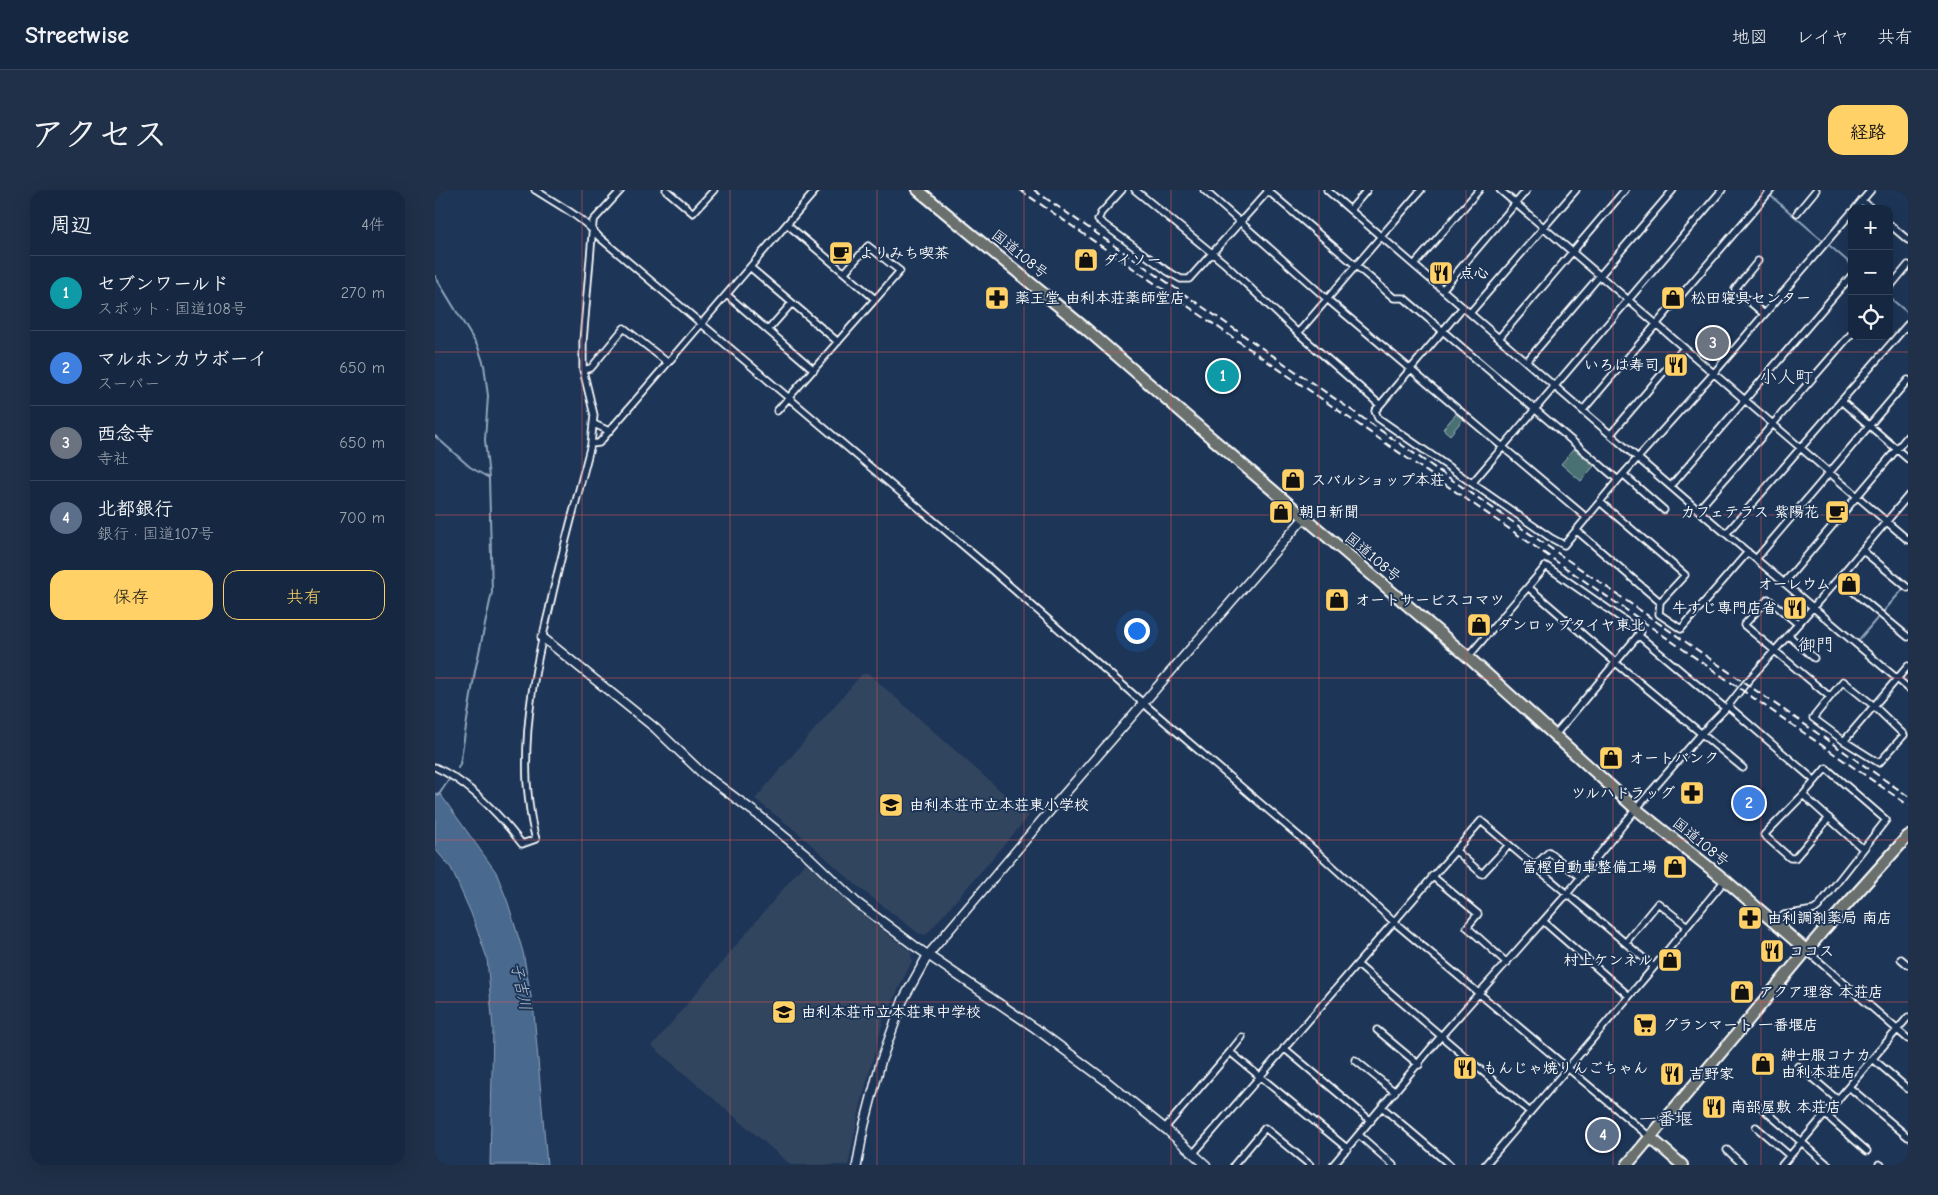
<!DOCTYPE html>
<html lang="ja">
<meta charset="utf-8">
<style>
body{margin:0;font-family:"Comic Neue","Klee One",sans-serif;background:#1f3048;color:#f1f3f6}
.controls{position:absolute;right:15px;top:15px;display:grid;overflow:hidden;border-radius:10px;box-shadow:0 5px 20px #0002}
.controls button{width:45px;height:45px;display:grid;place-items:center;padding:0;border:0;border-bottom:1px solid #35445a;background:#162841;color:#f1f3f6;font:25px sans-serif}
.you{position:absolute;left:701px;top:440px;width:18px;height:18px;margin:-12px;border:4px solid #fff;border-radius:50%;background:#1a73e8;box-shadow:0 0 0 8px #1a73e833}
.badge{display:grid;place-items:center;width:32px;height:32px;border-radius:50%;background:#ffd166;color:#fff;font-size:16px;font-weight:700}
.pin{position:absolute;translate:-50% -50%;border:2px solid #fff;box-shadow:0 1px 5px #0006}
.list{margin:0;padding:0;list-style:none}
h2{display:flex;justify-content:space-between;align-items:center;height:65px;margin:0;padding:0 20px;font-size:21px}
h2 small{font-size:16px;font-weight:400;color:#9ea6b1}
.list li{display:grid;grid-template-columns:32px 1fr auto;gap:15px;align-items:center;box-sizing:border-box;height:75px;padding:0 20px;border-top:1px solid #35445a}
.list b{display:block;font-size:19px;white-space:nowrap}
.list p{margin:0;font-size:16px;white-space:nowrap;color:#9ea6b1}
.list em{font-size:16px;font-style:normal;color:#9ea6b1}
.actions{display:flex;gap:10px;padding:15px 20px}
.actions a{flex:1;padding:11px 0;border:1px solid #ffd166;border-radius:15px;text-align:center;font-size:18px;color:#ffd166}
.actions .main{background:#ffd166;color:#111}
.icon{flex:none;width:28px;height:28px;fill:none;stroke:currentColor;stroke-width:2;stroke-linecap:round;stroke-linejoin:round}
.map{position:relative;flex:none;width:1473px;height:975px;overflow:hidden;border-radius:15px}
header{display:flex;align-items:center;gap:30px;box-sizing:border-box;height:70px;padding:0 25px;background:#162841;border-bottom:1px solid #35445a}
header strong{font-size:24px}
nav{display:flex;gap:28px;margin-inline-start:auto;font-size:18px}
.intro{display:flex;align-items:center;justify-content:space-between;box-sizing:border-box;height:120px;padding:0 30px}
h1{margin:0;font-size:35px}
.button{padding:12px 22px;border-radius:15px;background:#ffd166;color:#111;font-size:18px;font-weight:700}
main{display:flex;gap:30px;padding:0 30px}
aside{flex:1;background:#162841;border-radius:15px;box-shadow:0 5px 20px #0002}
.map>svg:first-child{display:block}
.built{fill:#33455f}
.green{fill:#496f72;stroke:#a4b7b8}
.water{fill:#48698e;stroke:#91a5bb}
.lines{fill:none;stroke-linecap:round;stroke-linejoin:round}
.stream{stroke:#91a5bb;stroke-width:2}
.minor-casing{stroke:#fff;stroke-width:9}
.tertiary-casing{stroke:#fff;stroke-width:11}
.trunk-casing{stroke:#fff;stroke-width:14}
.minor{stroke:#1d3557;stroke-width:5.5}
.tertiary{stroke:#1d3557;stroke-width:8}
.trunk{stroke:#6a706d;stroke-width:10}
.rail{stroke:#fff;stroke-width:2;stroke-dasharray:8 4;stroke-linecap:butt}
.grid{fill:none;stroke:#de5353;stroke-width:1;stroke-opacity:0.55}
.labels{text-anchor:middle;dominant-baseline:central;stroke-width:4;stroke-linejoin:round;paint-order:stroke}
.poi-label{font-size:15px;font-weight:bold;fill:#fff;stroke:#1d3557;text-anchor:start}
.street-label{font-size:15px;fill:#fff;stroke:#1d3557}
.water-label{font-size:16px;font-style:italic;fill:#b6c3d2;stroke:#1d3557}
.quarter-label{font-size:18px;fill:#fff;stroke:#1d3557}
</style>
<header>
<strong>Streetwise</strong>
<nav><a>地図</a><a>レイヤ</a><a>共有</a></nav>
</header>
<div class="intro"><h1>アクセス</h1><a class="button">経路</a></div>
<main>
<aside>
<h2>周辺<small>4件</small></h2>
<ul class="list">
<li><span class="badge" style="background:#0f9aa8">1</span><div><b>セブンワールド</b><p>スポット · 国道108号</p></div><em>270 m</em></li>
<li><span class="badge" style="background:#3f7fe0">2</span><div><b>マルホンカウボーイ</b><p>スーパー</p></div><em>650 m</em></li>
<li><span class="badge" style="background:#6b7280">3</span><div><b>西念寺</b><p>寺社</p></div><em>650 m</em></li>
<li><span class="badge" style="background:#5c6f8a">4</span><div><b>北都銀行</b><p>銀行 · 国道107号</p></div><em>700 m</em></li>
</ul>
<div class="actions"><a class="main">保存</a><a>共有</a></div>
</aside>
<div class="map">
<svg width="1473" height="975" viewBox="0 0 1473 975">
<rect width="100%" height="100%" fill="#1d3557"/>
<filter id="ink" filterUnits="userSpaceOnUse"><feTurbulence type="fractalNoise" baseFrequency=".02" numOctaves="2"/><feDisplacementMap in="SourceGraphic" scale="10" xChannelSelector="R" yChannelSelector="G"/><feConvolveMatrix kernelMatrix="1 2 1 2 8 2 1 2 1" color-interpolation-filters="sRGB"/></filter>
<g filter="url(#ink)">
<path class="built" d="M427,484H434L594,626L491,745L483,743L421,695L361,641L320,609Z
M370,673L393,691L428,725L476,762L477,771L448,831L425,918L413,975H356L217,856Z"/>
<path class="green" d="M1021,224L1028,229L1015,245L1008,239Z
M1139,259L1159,276L1146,291L1126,274Z"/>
<path class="water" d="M0,603L6,605L61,682L73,713L88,762L99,823L112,975H55L58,839L52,768L36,723L16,678L0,659Z"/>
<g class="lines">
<path class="stream" d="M1337,7L1386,49
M1395,56L1417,75
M0,86L43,157L49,175L53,206L50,250L54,288L57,402L40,481L25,574L23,578
M1454,107L1473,123
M0,246L35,277L54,288
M1448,422L1469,398
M1422,452L1445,425
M3,606L15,588"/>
<defs>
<path id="minor" d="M100,0C122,14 146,26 164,47L551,375L708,513L873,654L959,732L1216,948
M231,0L258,23L279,0
M687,0L666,23L663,30L732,81L746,89H754L834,0
M700,0L789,73L863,143L945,215
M769,0L892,109L1152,328
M832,0L959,108H969L1183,290
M892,0L1263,320L1473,498
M1065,0L1473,350
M1427,10L1437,19
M1420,19L1436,0
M915,20L932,0
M1362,23L1381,0
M1454,34L1473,50
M353,35L440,109
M1323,71L1300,99L1329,124
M979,75L1044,0
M316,78L403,152
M1454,98L1473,75
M1008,99L1092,0
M292,105L379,180
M1028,117L940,221L943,228L1116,348L1129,355L1183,290L1279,183L1417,22
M1035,123L1141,0
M333,140L357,113
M863,143L986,0
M1064,148L1190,0
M1092,171L1238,0
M148,180L156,178L189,138L232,172
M1406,211L1473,269
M1148,220L1336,0
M342,221L465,81L433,56L410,82
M159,234L174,241
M1176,244L1249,158
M156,254L164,253L381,0
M1189,285L1229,320
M1038,292L1287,0
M1236,296L1417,85
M1165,312L1250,385L1225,412
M1263,320L1417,143
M1141,340L1225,412L1224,424L1246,439L1313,362
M1291,344L1473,134
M1427,360L1473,398
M1321,369L1473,190
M1403,389L1473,447
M1349,393L1473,246
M1093,397L1181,473L1308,578
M1363,434L1333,409L1309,435L1395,507
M1203,445L1290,518
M1353,445L1379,468
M1033,467L1111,376L1206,442L1119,546
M1408,491L1439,516L1469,545L1444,573L1409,551L1378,528Z
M1293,516L1379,590
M1409,551L1473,476
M0,577C35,593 64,624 87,654L101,649C95,631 94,612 92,593C89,534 100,477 114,420C126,364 142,309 156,254L159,225L148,180V151L157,46L158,31L186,0
M1368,605L1428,659
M1020,660L1047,684L1074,655
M1099,676L1114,662L1145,687
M997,686L1043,724L1032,737L1072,773
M1108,731L1194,806
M1339,733L1349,725L1379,720L1383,717L1451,630L1391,578L1368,605L1329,645L1355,668H1360L1394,628
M1191,752L1223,713L1252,736
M1371,760L1473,849
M1466,769L1473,775
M923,775L1095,922
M942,840L984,875
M849,858L936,931
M795,862L807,847
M1438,869L1473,899
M920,870L960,902
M1363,876L1403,910
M1414,897L1473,947
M948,918L1015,975
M1327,918L1393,975
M1390,924L1432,961
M1321,937L1355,966
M730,938L795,862L913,959
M924,945L958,975
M1292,960L1308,975
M758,964L1046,631L1219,777
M1444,974L1446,975
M799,975L830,938L875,975
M898,975L1007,845L1132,704L1201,619L1266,544L1293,516L1311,493L1403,389L1473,306
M1050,975L1219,777L1290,690
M1347,975L1473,827"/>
<path id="tertiary" d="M107,447L220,538L267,583L322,624L372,665L421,712L481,757L600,838L670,890L733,941L771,975
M422,975L429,936L446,871L468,810L493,765L619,616L869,328"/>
<path id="trunk" d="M483,0L650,138L773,245L1033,467L1201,619L1290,690L1371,760
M1216,948L1247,975
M1192,975L1387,742L1473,646"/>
</defs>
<use href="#minor" class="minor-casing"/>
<use href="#tertiary" class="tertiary-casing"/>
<use href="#trunk" class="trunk-casing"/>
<use href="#minor" class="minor"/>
<use href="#tertiary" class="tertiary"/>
<use href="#trunk" class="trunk"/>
<path class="rail" d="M585,0L1473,615
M599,0L1473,606"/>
</g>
</g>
<path class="grid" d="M147,0V975M295,0V975M442,0V975M589,0V975M736,0V975M884,0V975M1031,0V975M1178,0V975M1326,0V975M0,162H1473M0,325H1473M0,488H1473M0,650H1473M0,812H1473"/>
<defs>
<symbol id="cafe-square" viewBox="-11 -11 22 22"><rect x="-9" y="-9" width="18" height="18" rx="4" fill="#ffd166" stroke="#1d3557"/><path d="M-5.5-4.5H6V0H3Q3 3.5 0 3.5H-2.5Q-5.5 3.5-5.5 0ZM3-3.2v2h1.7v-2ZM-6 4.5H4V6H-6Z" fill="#111"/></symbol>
<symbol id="shop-square" viewBox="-11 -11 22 22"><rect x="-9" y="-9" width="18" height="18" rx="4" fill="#ffd166" stroke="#1d3557"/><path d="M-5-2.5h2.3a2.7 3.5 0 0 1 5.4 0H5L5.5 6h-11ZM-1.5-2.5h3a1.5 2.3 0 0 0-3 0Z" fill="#111"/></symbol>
<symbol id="restaurant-square" viewBox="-11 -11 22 22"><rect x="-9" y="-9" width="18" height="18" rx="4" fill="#ffd166" stroke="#1d3557"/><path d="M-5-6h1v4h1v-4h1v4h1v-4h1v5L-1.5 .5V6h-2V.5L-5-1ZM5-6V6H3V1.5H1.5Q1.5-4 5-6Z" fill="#111"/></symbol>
<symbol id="pharmacy-square" viewBox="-11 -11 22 22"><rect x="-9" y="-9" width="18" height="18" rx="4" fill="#ffd166" stroke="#1d3557"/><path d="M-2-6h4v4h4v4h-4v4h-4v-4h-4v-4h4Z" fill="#111"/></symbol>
<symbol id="school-square" viewBox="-11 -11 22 22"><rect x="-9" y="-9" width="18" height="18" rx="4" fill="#ffd166" stroke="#1d3557"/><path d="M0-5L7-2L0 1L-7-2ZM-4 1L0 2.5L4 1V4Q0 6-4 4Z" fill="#111"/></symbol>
<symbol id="supermarket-square" viewBox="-11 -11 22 22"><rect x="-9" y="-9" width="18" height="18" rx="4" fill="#ffd166" stroke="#1d3557"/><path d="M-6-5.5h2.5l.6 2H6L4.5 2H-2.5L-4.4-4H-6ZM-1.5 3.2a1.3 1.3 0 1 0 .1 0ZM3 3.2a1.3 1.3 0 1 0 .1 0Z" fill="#111"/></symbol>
</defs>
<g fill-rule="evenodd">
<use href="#cafe-square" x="392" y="49" width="28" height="28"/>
<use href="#shop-square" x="637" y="56" width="28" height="28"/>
<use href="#restaurant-square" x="992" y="69" width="28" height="28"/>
<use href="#pharmacy-square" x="548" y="94" width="28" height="28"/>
<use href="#shop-square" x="1224" y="94" width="28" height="28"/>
<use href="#restaurant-square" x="1227" y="161" width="28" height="28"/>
<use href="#shop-square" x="844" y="276" width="28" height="28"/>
<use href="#shop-square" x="832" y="308" width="28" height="28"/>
<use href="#cafe-square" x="1388" y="308" width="28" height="28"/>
<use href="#shop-square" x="1400" y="380" width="28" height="28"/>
<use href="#shop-square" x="888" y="396" width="28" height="28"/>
<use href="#restaurant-square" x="1346" y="404" width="28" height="28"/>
<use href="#shop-square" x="1030" y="421" width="28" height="28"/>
<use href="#shop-square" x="1162" y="554" width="28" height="28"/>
<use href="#pharmacy-square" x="1243" y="589" width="28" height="28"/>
<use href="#school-square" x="442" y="601" width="28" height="28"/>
<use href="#shop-square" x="1226" y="663" width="28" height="28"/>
<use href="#pharmacy-square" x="1301" y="714" width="28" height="28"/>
<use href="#restaurant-square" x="1323" y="747" width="28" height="28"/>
<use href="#shop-square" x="1221" y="756" width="28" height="28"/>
<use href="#shop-square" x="1293" y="788" width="28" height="28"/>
<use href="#school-square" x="335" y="808" width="28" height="28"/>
<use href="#supermarket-square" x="1196" y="821" width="28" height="28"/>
<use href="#shop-square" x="1314" y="860" width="28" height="28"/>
<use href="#restaurant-square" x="1016" y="864" width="28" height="28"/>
<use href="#restaurant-square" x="1223" y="870" width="28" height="28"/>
<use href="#restaurant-square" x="1265" y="903" width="28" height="28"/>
</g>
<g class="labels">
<g class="poi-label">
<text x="424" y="63">よりみち喫茶</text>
<text x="668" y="70">ダイソー</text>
<text x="1024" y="83">点心</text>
<text x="580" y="108">薬王堂 由利本荘薬師堂店</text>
<text x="1256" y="108">松田寝具センター</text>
<text x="1224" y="175" text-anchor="end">いろは寿司</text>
<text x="876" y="290">スバルショップ本荘</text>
<text x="864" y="322">朝日新聞</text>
<text x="1384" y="322" text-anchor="end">カフェテラス 紫陽花</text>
<text x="1396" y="394" text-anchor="end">オーレウム</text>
<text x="920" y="410">オートサービスコマツ</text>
<text x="1342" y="418" text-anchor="end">牛すじ専門店省</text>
<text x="1062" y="435">ダンロップタイヤ東北</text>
<text x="1194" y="568">オートバンク</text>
<text x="1240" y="603" text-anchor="end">ツルハドラッグ</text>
<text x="474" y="615">由利本荘市立本荘東小学校</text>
<text x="1222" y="677" text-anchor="end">富樫自動車整備工場</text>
<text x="1332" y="728">由利調剤薬局 南店</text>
<text x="1354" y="761">ココス</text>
<text x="1218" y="770" text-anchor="end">村上ケンネル</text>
<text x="1324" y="802">アクア理容 本荘店</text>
<text x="366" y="822">由利本荘市立本荘東中学校</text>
<text x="1228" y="835">グランマート 一番堰店</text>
<text x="1346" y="865">紳士服コナカ<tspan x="1346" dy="17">由利本荘店</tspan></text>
<text x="1048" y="878">もんじゃ焼りんごちゃん</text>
<text x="1254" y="884">吉野家</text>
<text x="1296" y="917">南部屋敷 本荘店</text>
</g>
<g class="street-label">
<text transform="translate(585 64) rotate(39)">国道108号</text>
<text transform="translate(938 367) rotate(40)">国道108号</text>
<text transform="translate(1266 652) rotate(39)">国道108号</text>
</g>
<g class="water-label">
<text transform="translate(86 797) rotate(78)">子吉川</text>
</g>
<g class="quarter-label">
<text x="1351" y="187">小人町</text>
<text x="1381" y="455">御門</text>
<text x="1231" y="929">一番堰</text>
</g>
</g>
</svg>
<div class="controls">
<button>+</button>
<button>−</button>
<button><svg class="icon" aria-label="locate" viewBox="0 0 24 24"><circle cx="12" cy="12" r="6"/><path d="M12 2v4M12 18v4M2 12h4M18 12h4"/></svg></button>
</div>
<div class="you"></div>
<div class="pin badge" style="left:788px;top:186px;background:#0f9aa8">1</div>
<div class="pin badge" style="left:1314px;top:613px;background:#3f7fe0">2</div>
<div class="pin badge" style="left:1278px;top:153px;background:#6b7280">3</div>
<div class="pin badge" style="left:1168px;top:945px;background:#5c6f8a">4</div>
</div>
</main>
